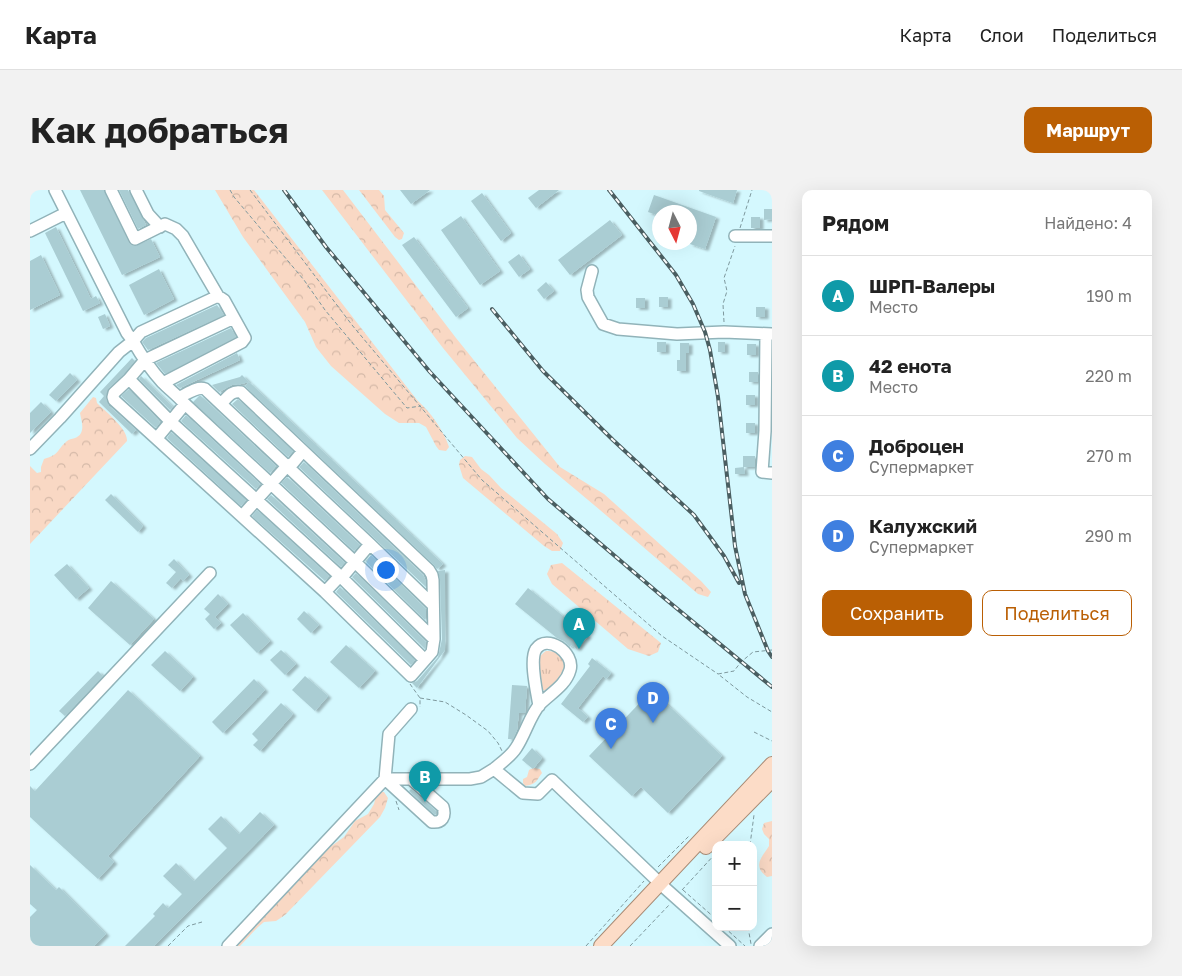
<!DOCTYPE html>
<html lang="ru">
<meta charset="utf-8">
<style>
body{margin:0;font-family:"Golos Text",sans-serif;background:#f2f2f2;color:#222}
.controls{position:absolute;right:15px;bottom:15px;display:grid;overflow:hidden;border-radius:10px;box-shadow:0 5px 20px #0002}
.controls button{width:45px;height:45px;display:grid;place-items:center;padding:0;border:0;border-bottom:1px solid #e0e0e0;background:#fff;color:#222;font:25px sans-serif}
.compass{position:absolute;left:622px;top:15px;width:45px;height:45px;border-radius:50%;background:#fff;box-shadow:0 5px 20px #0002;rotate:174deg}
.you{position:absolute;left:355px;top:379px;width:18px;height:18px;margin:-12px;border:4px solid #fff;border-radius:50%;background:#1a73e8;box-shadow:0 0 0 8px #1a73e833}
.badge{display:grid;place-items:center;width:32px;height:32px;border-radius:50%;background:#ba5f04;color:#fff;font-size:16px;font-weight:700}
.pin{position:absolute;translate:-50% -41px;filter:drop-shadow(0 1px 2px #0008)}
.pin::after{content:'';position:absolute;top:26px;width:18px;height:15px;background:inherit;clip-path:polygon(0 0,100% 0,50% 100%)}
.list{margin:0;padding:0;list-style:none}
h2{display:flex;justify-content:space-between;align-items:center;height:65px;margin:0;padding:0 20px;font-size:21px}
h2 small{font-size:16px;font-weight:400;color:#767676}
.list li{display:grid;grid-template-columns:32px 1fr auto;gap:15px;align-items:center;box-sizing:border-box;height:80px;padding:0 20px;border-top:1px solid #e0e0e0}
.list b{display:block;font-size:19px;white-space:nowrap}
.list p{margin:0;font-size:16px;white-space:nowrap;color:#767676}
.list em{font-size:16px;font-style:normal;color:#767676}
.actions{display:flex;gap:10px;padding:15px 20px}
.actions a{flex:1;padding:11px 0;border:1px solid #ba5f04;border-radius:10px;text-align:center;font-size:18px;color:#ba5f04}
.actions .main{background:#ba5f04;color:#fff}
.map{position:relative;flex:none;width:742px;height:756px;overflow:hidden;border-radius:10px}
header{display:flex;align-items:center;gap:30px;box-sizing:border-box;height:70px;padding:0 25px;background:#fff;border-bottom:1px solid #e0e0e0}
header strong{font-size:24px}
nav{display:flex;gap:28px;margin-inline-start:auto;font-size:18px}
.intro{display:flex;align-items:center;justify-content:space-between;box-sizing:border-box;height:120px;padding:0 30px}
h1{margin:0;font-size:35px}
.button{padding:12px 22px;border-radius:10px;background:#ba5f04;color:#fff;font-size:18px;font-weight:700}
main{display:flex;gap:30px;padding:0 30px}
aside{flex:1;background:#fff;border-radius:10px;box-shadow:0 5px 20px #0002}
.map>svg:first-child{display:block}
.grass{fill:url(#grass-tufts)}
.forest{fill:url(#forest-crowns)}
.building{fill:#aacdd3;filter:url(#shadow)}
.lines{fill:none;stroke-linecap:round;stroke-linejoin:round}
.minor-casing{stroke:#91b3b9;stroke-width:14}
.major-casing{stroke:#a98b75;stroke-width:16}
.path{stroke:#7e989d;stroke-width:1;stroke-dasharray:4 2.5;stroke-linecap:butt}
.minor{stroke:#fff;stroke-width:11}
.major{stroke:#fcdcc7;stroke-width:14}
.rail-casing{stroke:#4a5e61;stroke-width:4}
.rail{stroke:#fdfdfd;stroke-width:2;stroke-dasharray:5.5;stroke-linecap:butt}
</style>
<header>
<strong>Карта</strong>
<nav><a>Карта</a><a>Слои</a><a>Поделиться</a></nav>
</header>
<div class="intro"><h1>Как добраться</h1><a class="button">Маршрут</a></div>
<main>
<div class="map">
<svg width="742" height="756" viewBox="0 0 742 756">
<defs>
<pattern id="grass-tufts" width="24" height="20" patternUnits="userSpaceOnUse" patternTransform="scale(1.25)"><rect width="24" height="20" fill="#f9d8c4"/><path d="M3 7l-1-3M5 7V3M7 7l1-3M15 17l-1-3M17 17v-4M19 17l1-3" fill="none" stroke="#d5b9a8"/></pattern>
<pattern id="forest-crowns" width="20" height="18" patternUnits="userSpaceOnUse" patternTransform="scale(1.25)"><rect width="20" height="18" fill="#f9d8c4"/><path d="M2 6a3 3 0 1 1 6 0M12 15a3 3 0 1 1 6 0" fill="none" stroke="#d5b9a8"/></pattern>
<filter id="shadow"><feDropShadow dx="3.5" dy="2" stdDeviation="1" flood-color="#0004"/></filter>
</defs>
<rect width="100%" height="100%" fill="#d4f8fe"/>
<path class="grass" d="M516,461C529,461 531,465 538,475L533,489L517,501L512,500C507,487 502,470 516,461Z"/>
<path class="forest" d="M185,0H224L387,210C401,223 413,239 419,257L416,261L409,260L406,256L396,237L389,233H369L355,224L301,176L286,157L275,132L213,47Z
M292,0H313L426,148L530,277L574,304L671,391L681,402L678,407L668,404L570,320L515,274L487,248L413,158Z
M329,0H349L354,6L355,20L374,43L372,49L369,50L365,47Z
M63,207L66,208L67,213C76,222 98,239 97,251L0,354V276L7,283L11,282V277L14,269C31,264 26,260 37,251C41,248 48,249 51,243C54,237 51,229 50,223Z
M435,266L442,267L451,279L459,285L471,298L527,344L533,353L530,361H522L514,356L433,288L429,275L430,270Z
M532,373L631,453L628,462L619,466L598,459L522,394L517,384L521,375Z
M503,578L510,579L512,583C506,591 507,594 495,596L493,593V589L497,587L499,580Z
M347,602H354L358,608L355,618L350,627L255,725L246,731L234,732L228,737L210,756H202L267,692L293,662L314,647L325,631L338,624L344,614Z
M742,631V686L737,687C722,676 732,667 739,656V649L734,644L732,639L734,633Z"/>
<path class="building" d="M50,0H74L99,53L101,55L105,56L121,49L130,67L92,85Z
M89,0H98L116,35L108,39Z
M370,0H400L381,14Z
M509,0H529L506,18L498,8Z
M669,0H707L703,13L669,1Z
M452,3L481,43L471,51L441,11Z
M624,5L686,27L675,59L660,54V22H630V26L618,22Z
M734,19H742V29L734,30Z
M431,26L470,81L450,95L411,40Z
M721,27H730V38H721Z
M580,30L592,45L540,85L528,70Z
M26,37L61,109L66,106L70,113L53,121L15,43Z
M384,47L438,118L426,127L372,55Z
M489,64L500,79L489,87L478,72Z
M11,65L30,105L0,120V71Z
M129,79L144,109L114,125L99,95Z
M516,92L524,101L514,109L507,100Z
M629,107H638V117H629Z
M606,108H615V118H606Z
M187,115L194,125L118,160L112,152L116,148Z
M726,117H735V127H726Z
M75,124L80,136L73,139L68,127Z
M201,138L206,147L135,184L126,173Z
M627,152H636V162H627Z
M688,152H695V162H688Z
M650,153H659V163H656V181H647V170H650Z
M717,154H726V165H717Z
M207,163L210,170L150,198L146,195Z
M102,168L105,171L94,184L79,198L76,206V209L79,216L106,240L102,244L69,212L74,206L70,202Z
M719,182H728V192H719Z
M40,183L47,190L26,211L19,205Z
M212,185L219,192L211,194L202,195L189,202L182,195L210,187Z
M111,186L143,217L140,220L109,189Z
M219,192L413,374L407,379L404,375L215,196Z
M99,199L130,232L126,238L91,206Z
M716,205H725V215H716Z
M169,206H171L246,276L240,283L163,212Z
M208,209L263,261L258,267L202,214Z
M11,212L21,222L0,243V223Z
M156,225L230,294L226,299L151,231Z
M716,233H725V243H716Z
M141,242L216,310L211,316L137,248Z
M713,266H725V277H713Z
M274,272L393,385L396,391V397L269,277Z
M714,277L715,284H705V278Z
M257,287L330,355L324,361L251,293Z
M81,304L113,336L108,342L75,310Z
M241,305L315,373L311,377L237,309Z
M227,320L299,386L295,391L222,326Z
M341,365L396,419V428L395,430L335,371Z
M144,369L159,385L153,391L151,388L142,398L136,393L146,382L138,375Z
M37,374L59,398L46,409L24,385Z
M415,380V460L387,498L382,493L387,491L408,467L409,463L412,449L410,390L408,381Z
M326,383L396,452L395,459L322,387Z
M81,391L124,429L100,455L58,418Z
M310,397L385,470L381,475L306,402Z
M498,398L558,446L547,459L541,455L540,457L534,451L527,448L485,414Z
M188,404L198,414L185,427L191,433L184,439L175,429L180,424L174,419Z
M274,421L289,435L281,443L267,429Z
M213,423L240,451L227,463L200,435Z
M316,455L345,481L329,498L300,472Z
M251,460L266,474L255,485L240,470Z
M135,461L163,487L150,501L121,475Z
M562,468L581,483L576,489L573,486L548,518L558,527L553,532L531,514L560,476L558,474Z
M68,481L73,486L35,526L29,521Z
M275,486L298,506L285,521L262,500Z
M224,489L235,500L193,543L182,532Z
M482,495L497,496L495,523H489L487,540L483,549H478Z
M98,500L170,566L78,666L84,672L68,689L0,627V596L5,601Z
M622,500L692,566L638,623L611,597L602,606L559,566Z
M251,513L263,524L230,561L223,555L228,550L222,544Z
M502,558L512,568L503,579L492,570Z
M381,599L406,621V624L405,625L379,601Z
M230,622L244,635L124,756H95L125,726L123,724L133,713L138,718L152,704L133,686L146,673L164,691L197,658L178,639L191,626L209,644Z
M0,675L26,700L29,697L76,744L64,756H0V727L7,720L0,714Z"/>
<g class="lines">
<defs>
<path id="minor" d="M81,0L105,49L135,34L146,39L153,46L188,106L111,142L103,151C111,165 121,180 132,192C140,200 148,206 155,214L325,372L404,449L402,462L381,486L295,402L84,210L83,207L84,203L99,189L115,170L204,128
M106,0L118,24L130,37
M0,41L36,23
M705,46H742
M562,81L557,100L558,107L573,134L588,139L647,144L694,142L742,144
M736,144L735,241L732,282L742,283
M99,189L140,231L310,386L395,470
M133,193L212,152L215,148L194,110L188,106
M150,207C157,204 167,196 175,199L340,354L403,415
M191,214C197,208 201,200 211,202L399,380L402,385L403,390L404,449
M127,248L155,214
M0,259L30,228L89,162L103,151L97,143L25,0
M212,326L257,276L263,273L273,261
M295,402L310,386L314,385L340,354
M381,519L359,544L355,589L402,632C412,633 416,627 413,617L381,589
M0,574L180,383
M464,579C471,573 481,566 486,558C495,545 500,525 510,514C521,503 536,495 540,480C545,463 517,443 506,459C499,470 507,503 509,516
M198,756L355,589H440L451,587L464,579L493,603L508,604L522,590L636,699L700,756
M730,756L742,744"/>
<path id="major" d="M676,657L742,590
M571,756L742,574"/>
</defs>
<use href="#minor" class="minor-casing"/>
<use href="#major" class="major-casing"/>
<path class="path" d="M200,0L204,7L274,90L295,120L377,218L391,216
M220,0L322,135L452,290L632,446L688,484
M710,38L722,0
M694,132L693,114L697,101L694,88L705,56
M742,460L723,462L711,472L704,481L688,484L717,507L742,522
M380,494L390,508V517
M390,508L415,512L436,525L458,541L468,553L472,561
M724,542L742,551
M366,611L369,620
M720,655L724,625
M628,677L659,646
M652,700L686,663
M653,700L686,729
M694,737L715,756
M718,737L721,754
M138,756L158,736L172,732
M556,756L614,691
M600,756L640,714"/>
<use href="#minor" class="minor"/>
<use href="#major" class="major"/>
<defs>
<path id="rail" d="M254,0L296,57L400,182L518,309L633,407L742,497
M579,0L646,85L663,114L675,142L680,160L688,207L705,356L715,404L738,461L742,467
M462,119L513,181L583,250L664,325L694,366L709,393"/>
</defs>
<use href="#rail" class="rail-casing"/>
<use href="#rail" class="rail"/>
</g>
</svg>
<div class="controls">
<button>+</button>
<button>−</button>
</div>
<svg class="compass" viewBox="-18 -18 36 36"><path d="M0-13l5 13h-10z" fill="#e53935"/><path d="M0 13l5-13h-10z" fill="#767676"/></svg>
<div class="you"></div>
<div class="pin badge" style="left:549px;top:459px;background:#0f9aa8">A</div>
<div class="pin badge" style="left:395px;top:612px;background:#0f9aa8">B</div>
<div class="pin badge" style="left:581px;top:559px;background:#3f7fe0">C</div>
<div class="pin badge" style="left:623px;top:533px;background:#3f7fe0">D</div>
</div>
<aside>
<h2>Рядом<small>Найдено: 4</small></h2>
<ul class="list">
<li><span class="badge" style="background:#0f9aa8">A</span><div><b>ШРП-Валеры</b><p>Место</p></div><em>190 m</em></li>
<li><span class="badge" style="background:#0f9aa8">B</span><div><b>42 енота</b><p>Место</p></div><em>220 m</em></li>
<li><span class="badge" style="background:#3f7fe0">C</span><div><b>Доброцен</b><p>Супермаркет</p></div><em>270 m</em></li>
<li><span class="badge" style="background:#3f7fe0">D</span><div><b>Калужский</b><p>Супермаркет</p></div><em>290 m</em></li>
</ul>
<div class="actions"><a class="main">Сохранить</a><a>Поделиться</a></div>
</aside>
</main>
